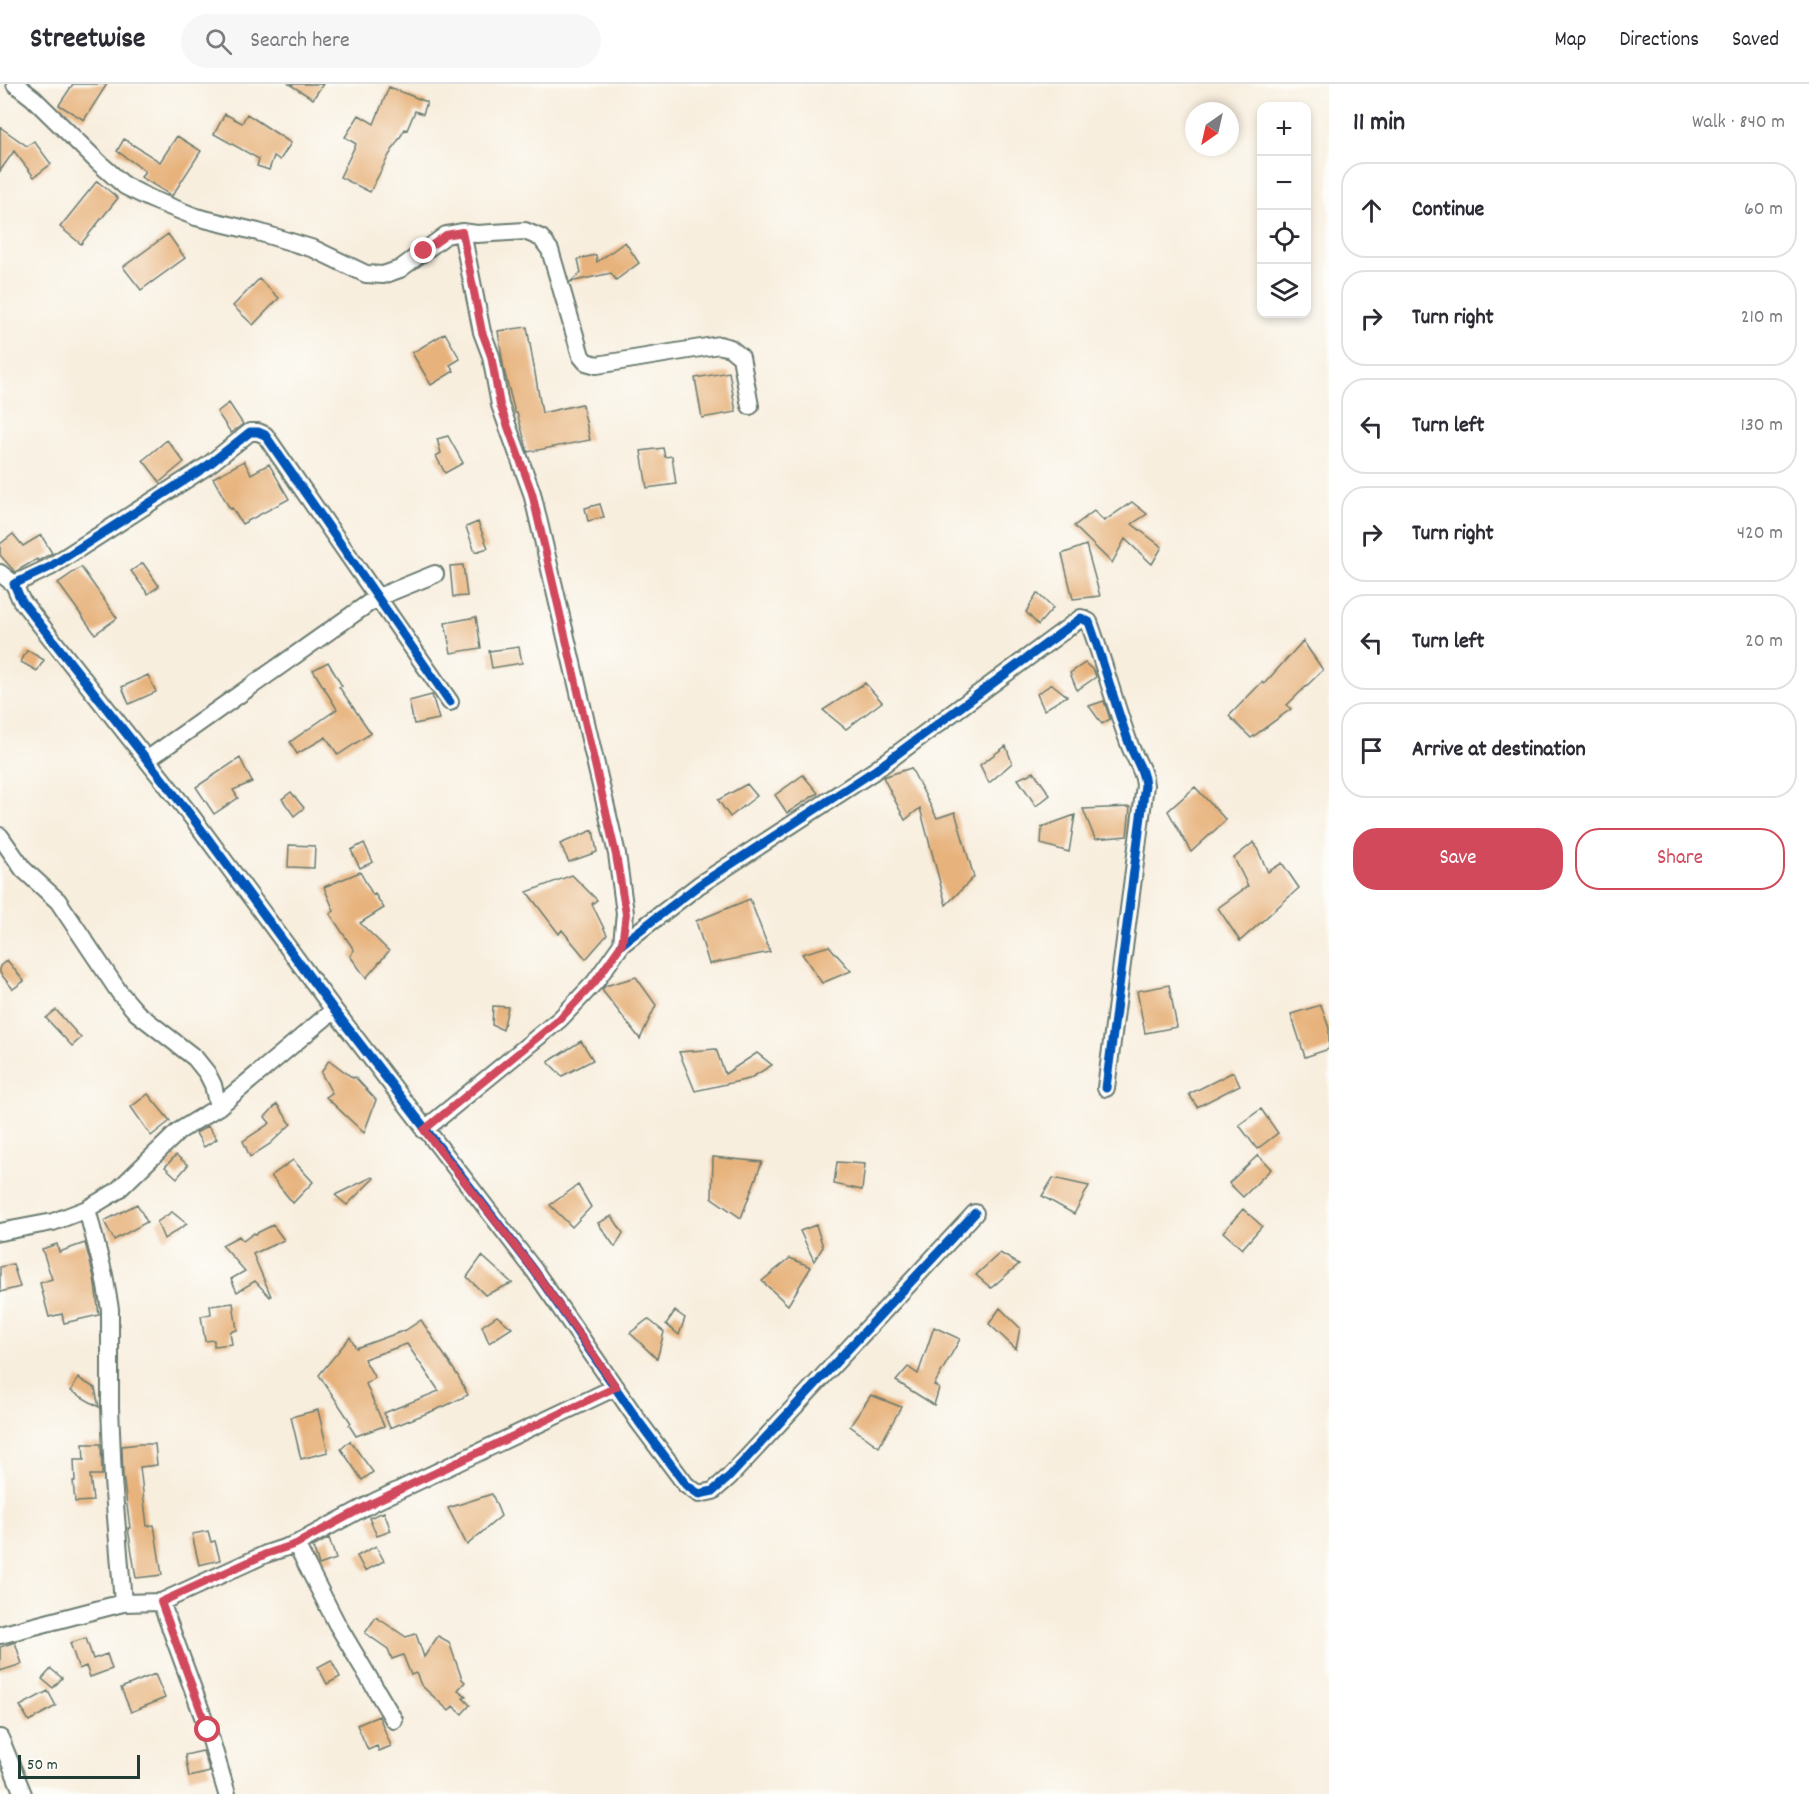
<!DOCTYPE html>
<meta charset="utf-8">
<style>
body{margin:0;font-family:Dekko,sans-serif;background:#f7f7f7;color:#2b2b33}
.controls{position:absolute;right:18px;top:18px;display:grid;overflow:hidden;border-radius:12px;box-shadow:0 3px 9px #0003}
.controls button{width:54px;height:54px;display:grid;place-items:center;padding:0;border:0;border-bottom:2px solid #e1e1e2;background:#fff;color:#2b2b33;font:30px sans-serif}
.compass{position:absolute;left:1185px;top:18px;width:54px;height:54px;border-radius:50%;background:#fff;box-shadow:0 3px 9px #0003;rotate:214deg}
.scale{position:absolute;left:18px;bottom:15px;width:122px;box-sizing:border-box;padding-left:6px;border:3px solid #1f3d34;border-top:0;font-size:16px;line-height:21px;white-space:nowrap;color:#1f3d34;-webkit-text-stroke:4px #fdfcf7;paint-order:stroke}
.stop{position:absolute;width:18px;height:18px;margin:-14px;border:4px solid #d1495b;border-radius:50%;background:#fff}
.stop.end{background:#d1495b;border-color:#fff;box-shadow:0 2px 6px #0008}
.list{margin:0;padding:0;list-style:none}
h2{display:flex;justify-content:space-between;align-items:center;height:78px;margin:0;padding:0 24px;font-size:26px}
h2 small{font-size:20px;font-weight:400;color:#7c7c81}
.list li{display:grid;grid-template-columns:39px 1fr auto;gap:18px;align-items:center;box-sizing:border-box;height:96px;margin:0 12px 12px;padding:0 12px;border:2px solid #e1e1e2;border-radius:24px}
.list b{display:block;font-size:22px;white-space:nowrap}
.list em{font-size:20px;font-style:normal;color:#7c7c81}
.actions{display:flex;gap:12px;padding:18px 24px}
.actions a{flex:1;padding:14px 0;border:2px solid #d1495b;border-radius:24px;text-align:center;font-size:21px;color:#d1495b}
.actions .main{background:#d1495b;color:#fff}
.icon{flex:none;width:33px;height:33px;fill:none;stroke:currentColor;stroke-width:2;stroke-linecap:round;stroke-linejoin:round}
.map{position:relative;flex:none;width:1329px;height:1710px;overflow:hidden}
header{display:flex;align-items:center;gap:36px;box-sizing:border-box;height:84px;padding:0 30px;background:#fff;border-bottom:2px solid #e1e1e2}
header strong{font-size:28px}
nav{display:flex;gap:33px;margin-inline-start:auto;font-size:21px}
.search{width:420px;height:54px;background:#f7f7f7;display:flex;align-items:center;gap:15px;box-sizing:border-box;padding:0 21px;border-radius:33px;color:#7c7c81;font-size:22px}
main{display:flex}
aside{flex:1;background:#fff}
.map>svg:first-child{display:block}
.building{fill:#e7b27b}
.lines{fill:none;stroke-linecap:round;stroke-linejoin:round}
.minor-casing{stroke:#6b7b70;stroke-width:20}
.minor{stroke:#fff;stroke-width:16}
.cycleway-casing{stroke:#fdfcf7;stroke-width:13}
.cycleway{stroke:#0057b8;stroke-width:9}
.route{stroke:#d1495b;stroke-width:8}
</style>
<header>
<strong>Streetwise</strong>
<div class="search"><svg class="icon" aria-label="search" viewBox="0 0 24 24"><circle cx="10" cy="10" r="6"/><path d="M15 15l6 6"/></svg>Search here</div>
<nav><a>Map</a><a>Directions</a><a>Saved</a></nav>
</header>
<main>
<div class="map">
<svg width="1329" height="1710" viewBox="0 0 1329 1710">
<rect width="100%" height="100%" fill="#fdfcf7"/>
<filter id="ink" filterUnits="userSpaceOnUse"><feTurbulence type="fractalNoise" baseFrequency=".0167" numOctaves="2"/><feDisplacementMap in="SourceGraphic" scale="12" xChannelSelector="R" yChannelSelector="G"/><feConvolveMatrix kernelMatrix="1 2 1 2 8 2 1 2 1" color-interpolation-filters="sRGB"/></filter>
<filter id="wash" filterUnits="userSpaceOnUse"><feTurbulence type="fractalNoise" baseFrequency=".008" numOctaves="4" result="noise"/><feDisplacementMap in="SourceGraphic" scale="24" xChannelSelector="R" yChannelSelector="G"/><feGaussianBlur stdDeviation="1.35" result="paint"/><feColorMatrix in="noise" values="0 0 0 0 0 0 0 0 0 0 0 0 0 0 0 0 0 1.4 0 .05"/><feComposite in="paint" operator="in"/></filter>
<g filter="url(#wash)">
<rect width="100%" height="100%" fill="#f8eede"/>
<g id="blocks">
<path class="building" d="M73,0H107L84,36L59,21Z
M289,0H323L313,15Z
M389,3L427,18L423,30L415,27L407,46L405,45L388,73L370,108L340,93L356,60L345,53L359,31L374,40Z
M225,30L242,39L247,30L291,59L280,76L274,72L269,86L257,82L259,75L214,50Z
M0,43L27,62L34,57L51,80L34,93L14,67L0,87Z
M177,52L201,67L172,112L141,93L145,87L117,67L124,55L160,78Z
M97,97L118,114L81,160L60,143Z
M168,150L185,174L141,206L123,183Z
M625,158L639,179L616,196L611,189L570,198L581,189L578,175L596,171L597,178Z
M259,195L279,214L253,241L233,222Z
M527,243L542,329L582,320L590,356L528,368L517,329H515L504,286L498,247Z
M445,249L460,275L450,281L454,287L431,301L412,269Z
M729,288L736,328L702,334L695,294Z
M229,319L243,340L231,349L217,328Z
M448,352L463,379L445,389L436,372L441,369L437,355Z
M167,356L184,378L160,398L143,376Z
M663,364L665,373L672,372L676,400L647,404L641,367Z
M244,377L251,390L269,380L289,415L242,440L232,424L230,425L213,394Z
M1132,418L1147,430L1132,440L1162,463L1152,480L1125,455L1112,479L1074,442L1094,427L1104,437Z
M600,420L604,433L588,437L585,424Z
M478,438L488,464L475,468L466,443Z
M13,450L23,462L41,451L52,469L38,477L37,475L15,488L0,471V460Z
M1086,461L1100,512L1073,515L1062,470Z
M143,479L159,502L148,510L131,487Z
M463,481L467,512L453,513L450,482Z
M81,483L117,534L95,550L58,499Z
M1037,509L1053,524L1038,541L1026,528Z
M476,533L481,564L451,569L445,539Z
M1303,557L1323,586L1287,621L1291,625L1251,654L1229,632L1262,598L1264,600Z
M519,563L522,579L492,584L489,567Z
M27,566L44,576L37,587L21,578Z
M328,578L342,602L339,603L371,649L338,671L326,653L297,670L290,658L337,625L313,586Z
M1085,579L1094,587L1096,593L1077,606L1070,589Z
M148,591L156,608L129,620L122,603Z
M865,599L882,618L846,645L823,626Z
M1052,600L1067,612L1044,626L1037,610Z
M432,611L439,635L414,640L409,617Z
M1104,617L1110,635L1102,640L1089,622Z
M1006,662L1012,679L989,699L980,681Z
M240,674L252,698L233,706L238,714L214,730L196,703Z
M911,684L937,734L955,728L974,793L946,821L920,724L905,736L883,693Z
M1034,688L1050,711L1036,722L1018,695Z
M803,691L818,709L787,729L775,711Z
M747,700L757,712L730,733L718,716Z
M1195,703L1226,736L1191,768L1168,727Z
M291,708L304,724L294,732L282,715Z
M1130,723L1127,752L1095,755L1083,725Z
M1075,731L1069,768L1041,760L1042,743Z
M593,746L597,768L569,778L560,760Z
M1254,758L1268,788L1282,779L1299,804L1240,857L1218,824L1248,802L1234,774Z
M364,759L373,778L360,784L351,766Z
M289,761L315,762L314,784L288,783Z
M360,788L373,811L375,810L384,824L360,839L389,867L366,894L350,872L354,866L330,830L334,827L324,803Z
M572,791L597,816L592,820L607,851L586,875L562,846L559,850L527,808Z
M750,815L770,868L709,880L696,837Z
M829,862L851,887L822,899L802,870Z
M7,876L24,897L13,905L0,889V882Z
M636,893L656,921L640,955L602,906L605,902Z
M1169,901L1177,943L1145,949L1137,907Z
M1321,921L1329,944V965L1305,973L1291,930Z
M493,922L508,923L503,946L492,941Z
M56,926L81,954L72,962L46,934Z
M581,957L593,976L562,992L548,978Z
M716,965L725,990L757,969L772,981L749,995L695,1007L679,968Z
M329,976L353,994L355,993L376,1016L364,1049L326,1013L332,1009L321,989Z
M1233,988L1240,1001L1197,1023L1189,1010Z
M148,1010L170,1037L151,1052L131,1023Z
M277,1020L291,1040L270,1060L250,1073L243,1057L270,1039L265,1033Z
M1261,1025L1278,1049L1257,1065L1239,1041Z
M208,1042L217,1055L204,1063L196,1049Z
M176,1071L188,1081L177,1094L165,1083Z
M1258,1071L1271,1085L1243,1113L1229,1099Z
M713,1073L762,1078L741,1134L712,1114Z
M293,1076L313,1098L293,1119L271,1092Z
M837,1078L865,1080L862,1106L834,1100Z
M372,1093L374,1094L347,1121L335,1111Z
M1053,1094L1089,1102L1074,1130L1042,1112Z
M578,1101L591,1123L572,1143L550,1121Z
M137,1120L147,1138L114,1156L104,1137Z
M1243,1125L1262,1142L1242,1165L1223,1148Z
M172,1128L187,1140L164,1155L157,1138Z
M612,1132L623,1149L615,1163L598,1139Z
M273,1141L284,1156L253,1170L271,1212L270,1213L255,1197L237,1208L231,1195L245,1187L222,1161L239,1152L243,1157L254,1149L255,1150Z
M816,1141L823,1163L814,1177L800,1147Z
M85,1159L94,1193L99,1231L64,1239L62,1230L49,1233L40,1199L52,1195L42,1165L57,1160L59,1168Z
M1000,1169L1019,1180L991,1204L976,1191Z
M482,1172L512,1199L485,1211L467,1193Z
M790,1174L811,1183L788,1221L762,1197Z
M13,1180L20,1203L0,1208V1183Z
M233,1219L237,1246L230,1248L232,1260L214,1262V1256L205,1257L201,1232L211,1230L210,1222Z
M1000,1224L1020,1244L1016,1265L989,1240Z
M675,1227L685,1234L679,1251L666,1240Z
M497,1232L512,1244L489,1259L482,1242Z
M648,1235L664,1248L657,1275L630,1249Z
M421,1236L458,1292L468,1311L445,1322L390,1344L384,1329L439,1307L407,1260L364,1275L375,1294L366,1300L384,1342L356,1352L349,1341L351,1339L319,1291L350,1253L356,1264L406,1246Z
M934,1243L960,1255L934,1301L939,1304L934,1321L896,1297L908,1283L918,1290Z
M78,1294L95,1304L99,1323L71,1307Z
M871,1311L901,1323L879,1363L850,1342Z
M318,1326L328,1368L301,1375L291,1333Z
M350,1357L373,1388L362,1396L341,1365Z
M83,1360H101L102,1391H90L93,1417L75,1418L73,1397H75L74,1376H84Z
M140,1360H155L157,1381L140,1383L147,1442L154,1441L162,1491L136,1494L128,1444H130L123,1391L122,1362Z
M492,1410L501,1432L467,1461L448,1424Z
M384,1428L391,1447L377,1452L369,1434Z
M208,1447L211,1458L215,1457L220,1476L199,1481L192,1450Z
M329,1454L336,1475L319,1481L313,1463Z
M376,1462L384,1477L365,1487L357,1472Z
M376,1533L406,1553L416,1550L424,1573L438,1552L449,1558L462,1595L465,1598L458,1606L466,1612L463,1614L470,1621L462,1630L453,1622L449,1627L421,1601L416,1589L411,1591L403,1571L392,1575L388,1565L365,1549Z
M86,1554L93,1575L107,1570L112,1585L90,1593L86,1582L79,1585L70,1559Z
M15,1558L22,1580L0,1587V1563Z
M331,1576L340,1593L327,1600L318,1583Z
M51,1585L62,1594L53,1604L42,1595Z
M155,1590L165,1614L131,1628L121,1604Z
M48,1607L56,1622L29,1637L20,1622Z
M379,1632L391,1662L379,1667L377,1662L368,1666L357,1641Z
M203,1667L210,1688L189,1693L185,1671Z"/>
</g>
</g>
<g filter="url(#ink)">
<use href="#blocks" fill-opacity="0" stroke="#6b7b70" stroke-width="1.5"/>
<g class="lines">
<defs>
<path id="minor" d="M15,0L33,14L98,78L125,102L151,115L196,133L258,148L314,165L366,190L383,191L400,185L446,151L462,148L477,150L525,147L541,154L550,166L581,272L586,278L597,281L719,261L730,264L741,273L750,322
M0,489L14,500
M450,618L265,351L258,348H250L207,382L50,483L14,500L21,516L192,733L334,926L534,1186L639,1338L686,1401L699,1410L713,1407L729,1393L975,1129
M148,675L376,514L435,490
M0,752L23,785L58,817L119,908L137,929L195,974L207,989L213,1001L218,1023
M622,860L699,801L874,687L1081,534L1089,538C1104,579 1115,621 1130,662C1135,675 1144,686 1145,701L1106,1004
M424,1046L560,935L595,898L622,860L625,829L617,770L532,409L500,321L491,272L482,248L462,148
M87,1125L104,1191L110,1225V1323L113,1396L123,1519L161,1518L208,1646L227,1710
M0,1148L53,1138L87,1125L117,1107L179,1047L218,1023L334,926
M296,1460L337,1540L394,1636
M161,1518L266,1470L296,1460L374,1418L616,1303
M0,1551L123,1519
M0,1654L23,1710"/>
</defs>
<use href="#minor" class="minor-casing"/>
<use href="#minor" class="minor"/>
<defs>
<path id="cycleway" d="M450,618L265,351L258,348H250L207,382L50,483L14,500L21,516L192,733L334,926L534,1186L639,1338L686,1401L699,1410L713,1407L729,1393L975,1129
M622,860L699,801L874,687L1081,534L1089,538C1104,579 1115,621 1130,662C1135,675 1144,686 1145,701L1106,1004"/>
</defs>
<use href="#cycleway" class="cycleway-casing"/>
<use href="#cycleway" class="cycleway"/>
</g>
</g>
<g class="lines" filter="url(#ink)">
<path class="route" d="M208,1646L161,1518L266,1470L296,1460L374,1418L616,1303L534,1186L424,1046L560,935L595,898L622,860L626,830L616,771L532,409L500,321L491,272L482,248L462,148L446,151L424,167"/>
</g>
</svg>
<div class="controls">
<button>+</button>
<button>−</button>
<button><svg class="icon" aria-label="locate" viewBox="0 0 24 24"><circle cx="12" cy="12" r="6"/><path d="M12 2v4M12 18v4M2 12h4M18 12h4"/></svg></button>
<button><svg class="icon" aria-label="layers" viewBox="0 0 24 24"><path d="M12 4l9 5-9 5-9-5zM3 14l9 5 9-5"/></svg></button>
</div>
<svg class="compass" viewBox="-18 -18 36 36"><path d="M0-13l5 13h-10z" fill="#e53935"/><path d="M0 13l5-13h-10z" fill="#7c7c81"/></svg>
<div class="scale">50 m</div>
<div class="stop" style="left:208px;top:1646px"></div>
<div class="stop end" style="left:424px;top:167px"></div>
</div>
<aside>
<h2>11 min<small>Walk · 840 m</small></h2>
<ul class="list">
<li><svg class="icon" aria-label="ahead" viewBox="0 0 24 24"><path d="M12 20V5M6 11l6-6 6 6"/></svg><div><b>Continue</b></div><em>60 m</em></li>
<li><svg class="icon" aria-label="right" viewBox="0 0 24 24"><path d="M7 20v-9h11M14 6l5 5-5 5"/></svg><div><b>Turn right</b></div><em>210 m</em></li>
<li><svg class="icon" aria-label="left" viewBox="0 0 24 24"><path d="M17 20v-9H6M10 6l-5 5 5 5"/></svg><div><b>Turn left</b></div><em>130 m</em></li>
<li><svg class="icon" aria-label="right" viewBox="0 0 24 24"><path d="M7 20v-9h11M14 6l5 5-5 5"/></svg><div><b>Turn right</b></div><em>420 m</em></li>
<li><svg class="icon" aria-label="left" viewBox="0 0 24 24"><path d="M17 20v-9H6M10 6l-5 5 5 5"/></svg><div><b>Turn left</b></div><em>20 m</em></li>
<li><svg class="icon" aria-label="arrive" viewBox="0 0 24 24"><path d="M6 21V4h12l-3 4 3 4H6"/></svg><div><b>Arrive at destination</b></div></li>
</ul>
<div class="actions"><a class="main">Save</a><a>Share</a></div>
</aside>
</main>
